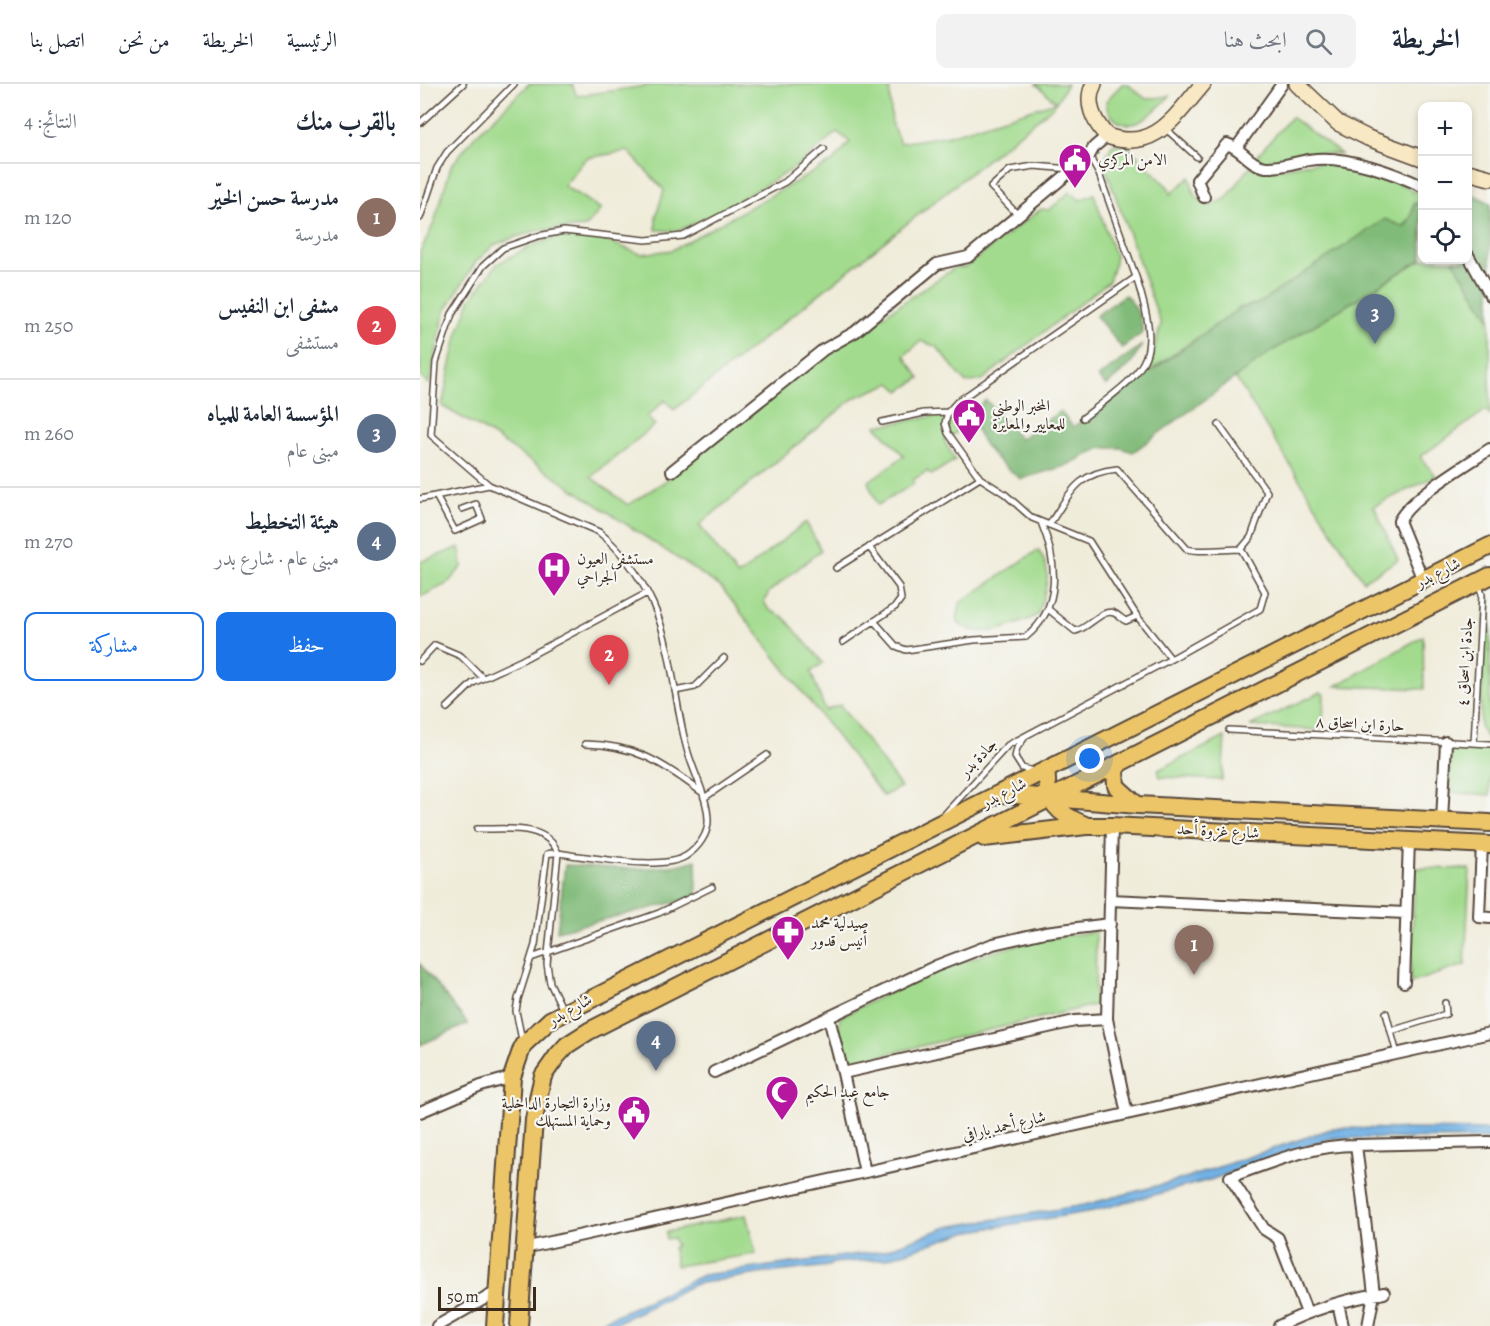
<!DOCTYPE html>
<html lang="ar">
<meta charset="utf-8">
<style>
body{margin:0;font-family:Alegreya,Amiri,serif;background:#f2f2f3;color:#1f2937;direction:rtl}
.controls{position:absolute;right:18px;top:18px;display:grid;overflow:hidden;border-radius:12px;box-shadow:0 3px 9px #0003}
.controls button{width:54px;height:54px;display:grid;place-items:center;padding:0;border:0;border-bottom:2px solid #e0e1e3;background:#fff;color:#1f2937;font:30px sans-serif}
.scale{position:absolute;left:18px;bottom:15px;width:98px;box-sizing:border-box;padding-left:6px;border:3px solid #3b2a1e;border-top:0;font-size:16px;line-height:21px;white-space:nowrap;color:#3b2a1e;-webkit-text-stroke:4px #f6f6f2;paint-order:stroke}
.you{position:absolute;left:670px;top:675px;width:21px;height:21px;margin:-15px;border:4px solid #fff;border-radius:50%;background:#1a73e8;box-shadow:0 0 0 9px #1a73e833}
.badge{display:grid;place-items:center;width:39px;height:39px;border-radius:50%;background:#1a73e8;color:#fff;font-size:20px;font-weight:700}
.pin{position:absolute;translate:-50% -50px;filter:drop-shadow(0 2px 3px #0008)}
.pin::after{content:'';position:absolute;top:32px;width:21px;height:18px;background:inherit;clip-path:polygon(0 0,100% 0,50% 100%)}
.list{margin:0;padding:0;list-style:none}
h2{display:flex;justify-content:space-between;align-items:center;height:78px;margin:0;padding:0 24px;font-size:26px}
h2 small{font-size:20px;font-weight:400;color:#747a83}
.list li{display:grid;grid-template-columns:39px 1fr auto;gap:18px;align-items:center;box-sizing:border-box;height:108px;padding:0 24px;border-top:2px solid #e0e1e3}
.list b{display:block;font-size:22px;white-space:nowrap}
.list p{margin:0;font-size:20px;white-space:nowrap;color:#747a83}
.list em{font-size:20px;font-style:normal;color:#747a83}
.actions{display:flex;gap:12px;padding:18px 24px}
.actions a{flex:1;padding:14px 0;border:2px solid #1a73e8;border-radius:12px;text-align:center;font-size:21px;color:#1a73e8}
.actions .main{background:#1a73e8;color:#fff}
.icon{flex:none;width:33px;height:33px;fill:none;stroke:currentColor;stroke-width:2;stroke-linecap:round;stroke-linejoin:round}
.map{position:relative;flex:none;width:1070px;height:1242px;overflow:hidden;direction:ltr}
header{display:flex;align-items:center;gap:36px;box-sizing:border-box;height:84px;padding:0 30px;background:#fff;border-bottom:2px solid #e0e1e3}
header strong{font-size:28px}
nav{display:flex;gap:33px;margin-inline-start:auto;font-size:21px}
.search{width:420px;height:54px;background:#f2f2f3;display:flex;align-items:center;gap:15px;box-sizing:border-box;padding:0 21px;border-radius:12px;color:#747a83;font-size:22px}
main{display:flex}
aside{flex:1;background:#fff}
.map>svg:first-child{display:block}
.green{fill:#a2db8e;stroke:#6e8256;stroke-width:1.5}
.forest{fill:#81bb79;stroke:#5e724c;stroke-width:1.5}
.water{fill:#71b1e4;stroke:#566e81;stroke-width:1.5}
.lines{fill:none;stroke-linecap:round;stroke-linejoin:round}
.lane-casing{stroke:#56473a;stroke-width:8}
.street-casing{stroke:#56473a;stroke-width:14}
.secondary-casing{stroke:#56473a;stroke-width:18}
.primary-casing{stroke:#56473a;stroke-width:20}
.lane{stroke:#fff;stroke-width:5}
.street{stroke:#fff;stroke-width:10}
.secondary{stroke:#f8e8c3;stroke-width:15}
.primary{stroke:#edc569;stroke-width:16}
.labels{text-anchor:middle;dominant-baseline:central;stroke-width:4.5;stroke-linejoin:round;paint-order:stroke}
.poi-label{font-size:16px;fill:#3b2a1e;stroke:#f6f6f2;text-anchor:start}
.street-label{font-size:16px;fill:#3b2a1e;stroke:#f6f6f2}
</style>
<header>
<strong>الخريطة</strong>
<div class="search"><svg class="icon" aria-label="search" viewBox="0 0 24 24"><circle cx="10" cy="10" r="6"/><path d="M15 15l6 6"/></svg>ابحث هنا</div>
<nav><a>الرئيسية</a><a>الخريطة</a><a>من نحن</a><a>اتصل بنا</a></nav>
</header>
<main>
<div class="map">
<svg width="1070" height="1242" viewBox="0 0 1070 1242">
<rect width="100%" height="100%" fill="#f6f6f2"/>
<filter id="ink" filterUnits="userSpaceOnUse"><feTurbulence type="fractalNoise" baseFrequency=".0167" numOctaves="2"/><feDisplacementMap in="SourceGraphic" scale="12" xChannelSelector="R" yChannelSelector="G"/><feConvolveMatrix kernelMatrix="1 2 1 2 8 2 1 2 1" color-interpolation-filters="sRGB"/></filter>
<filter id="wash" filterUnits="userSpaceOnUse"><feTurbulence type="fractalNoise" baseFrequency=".008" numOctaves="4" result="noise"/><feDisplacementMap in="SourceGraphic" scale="24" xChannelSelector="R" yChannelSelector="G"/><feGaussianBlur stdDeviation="1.35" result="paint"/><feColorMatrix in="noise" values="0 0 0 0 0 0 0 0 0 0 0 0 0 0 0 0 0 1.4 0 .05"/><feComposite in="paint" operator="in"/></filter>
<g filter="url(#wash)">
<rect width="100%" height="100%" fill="#f0ecda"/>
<path class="green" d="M109,0H152L157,12L239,0H469L472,40L480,59L530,51L636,18L616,0H647L634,22L254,326L245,316L227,333L235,341L171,393L208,421L244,398L397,276L536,183L544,184L621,125L629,126L650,108L660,116L674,110L695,172V178L689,197L562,296L546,299L517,263L501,257L484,272L500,294L480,307L471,299L434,314L279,441L318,492L386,438L401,466L349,508L344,518L349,526L364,533L403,579L391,588L405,626L420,621L481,703L463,712L301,503L67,348L22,322L37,252L50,216L77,180L111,162L139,152L181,155L221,170L252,166L412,78L430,58L417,48L378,82L300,127L258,147L236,146V132L244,106L208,67L166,74L144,102L181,125L166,143L116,147L96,153L74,161L55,179L25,227L9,300L0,293V168L14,139L31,82L55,52Z
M702,0H707L726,15L750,12C736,25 718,49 697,37C690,32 686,26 686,17Z
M871,33L921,70L887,69L845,78L835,74Z
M693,60L707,62L749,104L750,110L770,93L774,110L788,122L806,115L830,83C855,91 875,78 899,79C930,80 962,91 990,104L991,108L996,107L1002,113V118L994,120L991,133L983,143L839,219L820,224L728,288L741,240L683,77Z
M1002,175L1033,176L1070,235V331L1066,326L1000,373L1016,392L954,422L978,476L943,497L815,293L852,267Z
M527,330L537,348L524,356L535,376L511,391L507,387L493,396L494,400L458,421L448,398L484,372L456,342Z
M40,463L42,483L27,500L0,513V478Z
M618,466C635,489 625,505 618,531C595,542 558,558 537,538L540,519Z
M1070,514V653H1066L1060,643L1066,519Z
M1003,552L1004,605L916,602Z
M901,608L904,611L903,640L899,646L830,642Z
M805,653L802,696L740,693L738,686Z
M1035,664L1070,665V711L1035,709L1029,703L1030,669Z
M995,784L1050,785L1045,881L990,899Z
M676,848L675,921L433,978L423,975L417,953L420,933C506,890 579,856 676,848Z
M326,1131L336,1170L256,1182L253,1164L256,1161L253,1154L246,1155V1148Z"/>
<path class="forest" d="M1048,108L1070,119V235L1033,176H1048Z
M1002,118V175L852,267L713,368L701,364H681L645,382L601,395C578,379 554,357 552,327L566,316L600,355L640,327L653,343L820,224L839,219L965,135L984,143L991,133L994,120Z
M705,211C715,220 723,236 722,249L702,264L676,232Z
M722,261L711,280L686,302L678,293Z
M276,776L277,813L137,847L145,781C188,783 234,790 276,776Z
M0,880L48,940L0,961Z"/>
<path class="water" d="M914,1044L1070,1046V1055L914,1054L876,1065L790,1096L673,1127L546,1148L465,1175L413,1179L409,1182L338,1190L275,1200L190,1242H182L181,1238L283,1191L462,1167L527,1143L664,1121L763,1095Z"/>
</g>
<g filter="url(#ink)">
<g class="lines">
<defs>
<path id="lane" d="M0,39L43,0
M746,45L777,73
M669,72L679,90L716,193L537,318L528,328L525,339L528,349L560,394L585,410L612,434L669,457L717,532L751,575
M598,131L571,103L590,86L614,82L651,85
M0,134L17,84L27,68L94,0
M663,334C729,283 743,278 716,193
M462,338L504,329L528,328
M799,341L847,408L831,453L821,465
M69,401L11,351L16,278L32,230L63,182L83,164L118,152L144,147L226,156L263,152L365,98L404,65
M16,412L35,447L62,435L56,420L42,425
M0,415L69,401L179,448C202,467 220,492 233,520C253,565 254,617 267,665C273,688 287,711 288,735C289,750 278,764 266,772C243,786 185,775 158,772C148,771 137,767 127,770L115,861L98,915L96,927L102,956
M416,484L560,394
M628,525L655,547C667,546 682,524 694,529C699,531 701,535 706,537L717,532
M454,537L476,562L486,566L554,556L606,553C643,523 637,477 621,438
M423,558L475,523L481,515L479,503L449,463
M0,577L15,561L41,572L63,594
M255,607L275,603L304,574
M27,624L53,599L102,576L227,509
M809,646L1070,660
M605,653L597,664L595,673L602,684L613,687
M1054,659L1062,510L1058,499
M165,660C215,661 241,678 280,707
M284,714L347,671
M525,730L588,661L751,575L840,525L845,508L821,465C805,465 781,469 767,465L697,385C656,389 650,410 629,441
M57,745C84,746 126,738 138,769L127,880L130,899L143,926
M111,874L239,829L292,803
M966,929L977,970
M971,947L1026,930L1025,919"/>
<path id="street" d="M817,63L862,0
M784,113L777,96L807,60C823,65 829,81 846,83C863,84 880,76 896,75C927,72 974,89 1002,102
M1048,171L1070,211
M252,387L403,266L435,248L517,180L548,173L669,72L674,63L687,52
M1003,496L979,437C991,413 1046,381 1070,365
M1022,737L1026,658
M692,742L687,935L707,1030
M1062,760L1059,833L1070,834
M690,816L986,829
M984,898L989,757
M409,934L423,989
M294,988L516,882L573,860L625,848L690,840
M0,1028L61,1002L92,993
M936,1061L1070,1058
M445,1088L423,989L655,937L687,935
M104,1164L1070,949
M918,1219L923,1242
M887,1229L858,1154L844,1145L810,1093C852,1078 891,1061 936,1061L954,1210L948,1242
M17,1242L78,1207
M859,1242C892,1225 927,1215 964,1209"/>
<path id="secondary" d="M674,0C664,18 674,38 687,52C735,69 756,31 783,0
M877,0L918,39L948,54L1002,74
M1048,88L1070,94"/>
<path id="primary" d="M700,679L695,686L696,702L717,721
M627,687C625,718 638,730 665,741
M583,710L718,721L1070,739
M564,754L666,742H692L1070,761
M75,1242L92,993L103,961L130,936L1070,462
M99,1242L114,1036L118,1014L123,992L137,972L147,961L169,947L1070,492"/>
</defs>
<use href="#lane" class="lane-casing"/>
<use href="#street" class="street-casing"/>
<use href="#secondary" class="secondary-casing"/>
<use href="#primary" class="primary-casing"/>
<use href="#lane" class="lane"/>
<use href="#street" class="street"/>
<use href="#secondary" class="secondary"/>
<use href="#primary" class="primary"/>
</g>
</g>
<defs>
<symbol id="civic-pin" viewBox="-11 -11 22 30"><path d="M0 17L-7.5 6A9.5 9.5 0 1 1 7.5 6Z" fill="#b5179e" stroke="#f6f6f2"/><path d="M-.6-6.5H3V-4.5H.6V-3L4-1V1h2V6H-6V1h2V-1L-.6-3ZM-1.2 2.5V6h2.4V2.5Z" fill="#fff"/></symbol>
<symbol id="hospital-pin" viewBox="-11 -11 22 30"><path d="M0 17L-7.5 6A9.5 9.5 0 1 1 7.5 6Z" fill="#b5179e" stroke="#f6f6f2"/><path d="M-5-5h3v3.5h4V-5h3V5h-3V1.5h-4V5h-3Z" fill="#fff"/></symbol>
<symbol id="pharmacy-pin" viewBox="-11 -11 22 30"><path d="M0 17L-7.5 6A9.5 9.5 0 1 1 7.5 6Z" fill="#b5179e" stroke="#f6f6f2"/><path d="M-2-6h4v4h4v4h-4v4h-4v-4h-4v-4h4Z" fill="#fff"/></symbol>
<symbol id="mosque-pin" viewBox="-11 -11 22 30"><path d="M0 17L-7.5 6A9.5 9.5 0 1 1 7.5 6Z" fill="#b5179e" stroke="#f6f6f2"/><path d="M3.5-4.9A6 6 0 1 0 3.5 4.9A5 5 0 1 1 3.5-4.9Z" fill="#fff"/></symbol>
</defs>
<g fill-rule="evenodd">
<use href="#civic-pin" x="636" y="57" width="38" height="52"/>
<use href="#civic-pin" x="530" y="312" width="38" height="52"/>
<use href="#hospital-pin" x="115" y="465" width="38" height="52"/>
<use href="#pharmacy-pin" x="349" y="829" width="38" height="52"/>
<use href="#mosque-pin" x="343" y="989" width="38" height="52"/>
<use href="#civic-pin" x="195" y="1009" width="38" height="52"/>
</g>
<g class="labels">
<g class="poi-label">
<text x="678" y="76">الامن المركزي</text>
<text x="572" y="322">المخبر الوطني<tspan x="572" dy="18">للمعايير والمعايرة</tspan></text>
<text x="157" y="475">مستشفى العيون<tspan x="157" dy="18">الجراحي</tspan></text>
<text x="391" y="839">صيدلية محمد<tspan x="391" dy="18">أنيس قدور</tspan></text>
<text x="385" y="1008">جامع عبد الحكيم</text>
<text x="191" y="1019" text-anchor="end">وزارة التجارة الداخلية<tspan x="191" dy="18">وحماية المستهلك</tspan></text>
</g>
<g class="street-label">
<text transform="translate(1018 489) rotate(-27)">شارع بدر</text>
<text transform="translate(1045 578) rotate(-87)">جادة ابن اسحاق ٤</text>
<text transform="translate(940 640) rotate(3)">حارة ابن اسحاق ٨</text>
<text transform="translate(558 674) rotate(-47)">جادة بدر</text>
<text transform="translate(584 709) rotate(-27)">شارع بدر</text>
<text transform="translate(798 747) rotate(3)">شارع غزوة أحد</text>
<text transform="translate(150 926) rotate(-30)">شارع بدر</text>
<text transform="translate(584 1042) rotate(-13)">شارع أحمد بارافي</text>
</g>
</g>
</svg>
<div class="controls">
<button>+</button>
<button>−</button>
<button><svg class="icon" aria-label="locate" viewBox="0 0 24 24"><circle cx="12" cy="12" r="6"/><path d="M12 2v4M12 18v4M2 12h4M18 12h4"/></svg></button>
</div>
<div class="scale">50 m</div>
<div class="you"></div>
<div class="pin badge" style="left:774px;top:891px;background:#8d6e63">1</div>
<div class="pin badge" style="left:189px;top:601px;background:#e0444e">2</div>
<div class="pin badge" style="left:955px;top:260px;background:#5c6f8a">3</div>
<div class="pin badge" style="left:236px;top:987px;background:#5c6f8a">4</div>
</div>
<aside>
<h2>بالقرب منك<small>النتائج: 4</small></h2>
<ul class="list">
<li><span class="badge" style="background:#8d6e63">1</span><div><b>مدرسة حسن الخيّر</b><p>مدرسة</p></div><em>120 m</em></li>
<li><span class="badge" style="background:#e0444e">2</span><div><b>مشفى ابن النفيس</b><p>مستشفى</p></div><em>250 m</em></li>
<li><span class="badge" style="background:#5c6f8a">3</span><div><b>المؤسسة العامة للمياه</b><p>مبنى عام</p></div><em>260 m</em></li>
<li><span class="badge" style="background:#5c6f8a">4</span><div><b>هيئة التخطيط</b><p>مبنى عام · شارع بدر</p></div><em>270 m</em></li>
</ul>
<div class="actions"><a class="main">حفظ</a><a>مشاركة</a></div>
</aside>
</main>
